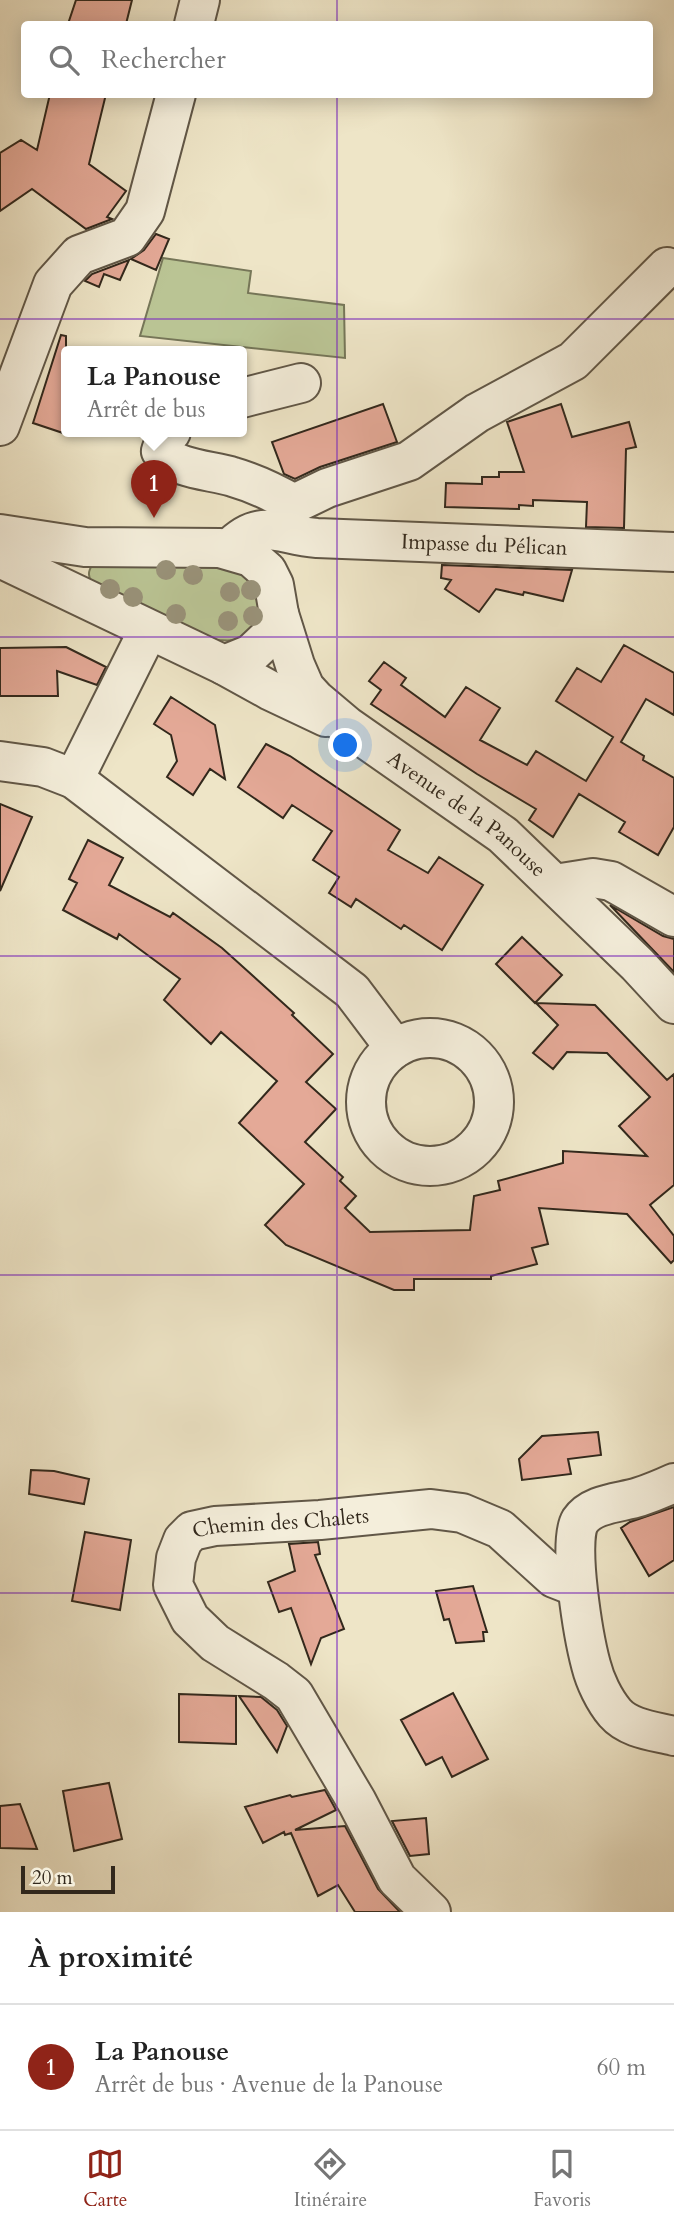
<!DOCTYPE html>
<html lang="fr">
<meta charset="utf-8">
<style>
body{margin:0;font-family:Cardo,serif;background:#f2f2f2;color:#222}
.scale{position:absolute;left:21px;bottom:18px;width:94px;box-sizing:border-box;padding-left:7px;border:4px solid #32281c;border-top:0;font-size:19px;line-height:24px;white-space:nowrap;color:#32281c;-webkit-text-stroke:5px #f4eedb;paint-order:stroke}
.you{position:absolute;left:346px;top:746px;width:24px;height:24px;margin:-18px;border:5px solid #fff;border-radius:50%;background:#1a73e8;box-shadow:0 0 0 10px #1a73e833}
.badge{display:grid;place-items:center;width:46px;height:46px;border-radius:50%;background:#8f2418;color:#fff;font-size:23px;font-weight:700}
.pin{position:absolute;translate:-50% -58px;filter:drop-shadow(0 2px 4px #0008)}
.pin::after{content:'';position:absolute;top:37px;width:24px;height:21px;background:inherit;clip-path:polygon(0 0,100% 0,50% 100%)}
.popup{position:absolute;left:61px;top:346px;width:186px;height:91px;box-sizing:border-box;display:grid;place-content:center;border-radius:7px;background:#fff;filter:drop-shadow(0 2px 5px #0005);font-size:23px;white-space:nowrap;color:#767676}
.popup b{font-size:26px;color:#222}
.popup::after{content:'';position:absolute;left:50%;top:100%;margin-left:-14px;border:14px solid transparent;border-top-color:#fff}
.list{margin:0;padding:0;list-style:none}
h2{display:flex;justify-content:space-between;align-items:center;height:91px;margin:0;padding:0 28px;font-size:30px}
h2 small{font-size:23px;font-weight:400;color:#767676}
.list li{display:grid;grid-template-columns:46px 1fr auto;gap:21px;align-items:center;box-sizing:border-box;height:126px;padding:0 28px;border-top:2px solid #e0e0e0}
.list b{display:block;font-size:26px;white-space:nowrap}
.list p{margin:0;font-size:23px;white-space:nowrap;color:#767676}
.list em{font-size:23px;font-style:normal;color:#767676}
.icon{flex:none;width:38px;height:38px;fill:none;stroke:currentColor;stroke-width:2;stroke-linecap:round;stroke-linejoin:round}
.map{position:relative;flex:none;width:674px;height:1912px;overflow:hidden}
.search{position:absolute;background:#fff;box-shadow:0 4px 18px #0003;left:21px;right:21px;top:21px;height:77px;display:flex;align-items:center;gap:18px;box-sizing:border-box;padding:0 24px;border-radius:7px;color:#767676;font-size:26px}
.sheet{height:217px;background:#fff}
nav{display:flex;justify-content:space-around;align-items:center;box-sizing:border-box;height:98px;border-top:2px solid #e0e0e0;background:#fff;font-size:19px;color:#767676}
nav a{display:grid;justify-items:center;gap:4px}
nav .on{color:#8f2418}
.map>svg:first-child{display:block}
.green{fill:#bac494;stroke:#767658;stroke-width:2}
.building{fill:#e4a997;stroke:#32281c;stroke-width:2}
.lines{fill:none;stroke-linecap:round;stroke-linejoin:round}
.minor-casing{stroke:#615747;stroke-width:42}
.minor{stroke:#f4eedb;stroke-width:38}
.tree{fill:#999279}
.grid{fill:none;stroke:#7b2cbf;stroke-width:2;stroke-opacity:0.55}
.labels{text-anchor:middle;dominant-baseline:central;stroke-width:6;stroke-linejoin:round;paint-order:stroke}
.street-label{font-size:21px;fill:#32281c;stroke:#f4eedb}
</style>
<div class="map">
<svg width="674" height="1912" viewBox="0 0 674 1912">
<rect width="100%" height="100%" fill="#eee5c7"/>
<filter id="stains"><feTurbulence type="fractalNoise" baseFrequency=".00286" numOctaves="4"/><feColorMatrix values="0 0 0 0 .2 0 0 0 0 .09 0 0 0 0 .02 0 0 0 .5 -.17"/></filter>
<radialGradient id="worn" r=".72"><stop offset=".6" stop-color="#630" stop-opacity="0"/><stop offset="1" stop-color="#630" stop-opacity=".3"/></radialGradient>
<path class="green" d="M163,258L251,271L248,293L344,305L345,358L140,336Z
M93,564C129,564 166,565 202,566C211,566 226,564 235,567C261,576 270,624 242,638C234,642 224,640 216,640L94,586C88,577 87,572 93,564Z"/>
<path class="building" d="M76,0H132L126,24H68Z
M50,94H106L89,164L126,191L107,217L112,219L86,229L32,189L0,211V153L21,140L37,150Z
M156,234L169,239L156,270L131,259L144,250Z
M129,260L120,280L104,274L99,287L85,281L92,274Z
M61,335L66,336V434L33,423Z
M383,404L397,442L320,467L295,479L284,474L272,442Z
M561,404L572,437L629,422L636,447L626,449L624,528L586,527L587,502L533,500V506L519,505V509L445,507L446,483L482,484V477H499V472H524L507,422Z
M442,565L572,570L563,601L524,592L523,595L496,589L479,612L445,589L451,580L441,578Z
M624,645L674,673V715L646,699L621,742L644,756L643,760L674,778V827L658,855L619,832L625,822L579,794L553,837L529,820L536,809L477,774L371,704L381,690L369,681L384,662L406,678L401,685L445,717L466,687L500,708L480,740L527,765L536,751L586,781L613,737L556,701L577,668L601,682Z
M66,647L106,667L97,685L57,671L58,696H0V648Z
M171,697L215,725L225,779L210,769L193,795L167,777L177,761L171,735L154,724Z
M266,744L290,756L400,830L388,850L428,873L439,857L483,885L442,950L404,925L401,929L356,899L351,907L329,893L339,877L313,860L332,831L292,805L283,818L238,787Z
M0,804L32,817L0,891Z
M88,840L123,858L109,885L170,917L173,913L222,948L294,1013L292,1015L333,1054L306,1082L336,1109L305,1142L343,1177L340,1181L356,1196L345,1208L370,1232L470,1230L474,1196L500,1190L498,1181L563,1163V1151L647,1156L619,1126L650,1097L607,1053L567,1052L553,1069L533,1053L558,1025L536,1003L595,1005L667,1080L674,1074V1185L650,1205L674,1236V1260L671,1263L627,1214L539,1208L548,1244L532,1248L537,1264L491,1276V1279H414V1290H394L286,1245L265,1225L304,1184L239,1123L277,1081L221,1032L211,1044L164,1000L180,979L119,934L117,939L63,910L77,883L69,879Z
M610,905L663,936L674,939V972Z
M522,937L562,975L535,1003L496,964Z
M598,1432L601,1455L568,1459L571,1474L522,1480L519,1459L542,1436Z
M31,1470L54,1471L89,1479L84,1504L29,1494Z
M674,1507V1560L649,1576L621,1528L630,1522Z
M85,1532L131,1540L120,1610L72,1601Z
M318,1542L320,1554L315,1555L344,1629L321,1638L311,1664L291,1608L279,1612L268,1582L295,1571L289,1544Z
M473,1586L487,1632H483L484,1641L456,1643L449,1619L444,1620L436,1591Z
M453,1693L488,1759L452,1777L442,1757L426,1765L401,1720Z
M179,1694L236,1696V1744L179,1742Z
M239,1696L261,1697L277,1710L287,1726L277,1752Z
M109,1783L122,1839L74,1851L63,1791Z
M325,1790L336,1810L295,1830L345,1826L378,1889L400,1912H355L338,1885L318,1896L291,1833L285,1835L284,1832L263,1843L245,1807L290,1795L292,1797Z
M20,1804L37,1849L0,1848V1806Z
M426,1818L429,1854L410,1856L392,1821Z"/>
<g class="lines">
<defs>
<g id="minor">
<path d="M194,24L200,0"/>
<path d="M242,398L301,383"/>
<path d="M0,426L53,284L79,255L127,237L145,211L176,94"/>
<path d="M171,432L166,437L161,451C176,470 211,470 233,477C254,483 275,493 294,504L281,525"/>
<path d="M294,504L327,488L409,461L477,413L573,361L667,267"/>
<path d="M0,534L85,547L220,548L251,557L267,571L274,585L279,614L269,637L251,654L224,665L0,558"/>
<path id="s1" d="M229,549C261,516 277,535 317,538L674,552"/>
<path id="s2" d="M279,614L295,665L305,688L315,699L347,726L503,835L637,964L674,1004"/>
<path d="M224,665L271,691L326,717"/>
<path d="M0,761L43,767L74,779L352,991L395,1048"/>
<path d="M74,779L148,631"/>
<path d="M555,884L593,878L611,881L674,917"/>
<circle cx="430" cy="1102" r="64"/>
<path d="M674,1483C663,1488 651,1493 639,1497C620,1503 592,1503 580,1521C567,1542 584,1639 591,1665C595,1681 604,1700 615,1713C629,1729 654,1731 674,1736"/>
<path id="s3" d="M431,1912L397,1879L357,1802L294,1695L276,1681L215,1643L190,1619L173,1585L176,1558L183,1540L192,1531L215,1526L320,1520L431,1509L462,1513L500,1529L554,1578L577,1587"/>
</g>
</defs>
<use href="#minor" class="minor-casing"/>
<use href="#minor" class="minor"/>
</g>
<g class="tree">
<circle cx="166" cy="570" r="10"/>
<circle cx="193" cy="575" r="10"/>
<circle cx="110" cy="589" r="10"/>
<circle cx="251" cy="590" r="10"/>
<circle cx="230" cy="592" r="10"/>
<circle cx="133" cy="597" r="10"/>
<circle cx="176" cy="614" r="10"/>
<circle cx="253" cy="616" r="10"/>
<circle cx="228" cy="621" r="10"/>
</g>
<path class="grid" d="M337,0V24M337,94V1912M0,319H674M0,637H674M0,956H674M0,1275H674M0,1593H674"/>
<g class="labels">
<g class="street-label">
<text stroke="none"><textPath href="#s1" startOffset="262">Impasse du Pélican</textPath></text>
<text stroke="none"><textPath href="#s2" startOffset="284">Avenue de la Panouse</textPath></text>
<text stroke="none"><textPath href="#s3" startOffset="574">Chemin des Chalets</textPath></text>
</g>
</g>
<rect width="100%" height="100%" filter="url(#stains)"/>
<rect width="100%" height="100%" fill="url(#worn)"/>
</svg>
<div class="scale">20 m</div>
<div class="you"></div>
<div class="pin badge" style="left:154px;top:518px">1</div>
<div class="popup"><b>La Panouse</b>Arrêt de bus</div>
<div class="search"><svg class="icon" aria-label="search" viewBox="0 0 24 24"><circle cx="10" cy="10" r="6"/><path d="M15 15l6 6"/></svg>Rechercher</div>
</div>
<section class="sheet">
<h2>À proximité<small></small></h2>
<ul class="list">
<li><span class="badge">1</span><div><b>La Panouse</b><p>Arrêt de bus · Avenue de la Panouse</p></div><em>60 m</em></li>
</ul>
</section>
<nav>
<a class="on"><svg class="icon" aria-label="map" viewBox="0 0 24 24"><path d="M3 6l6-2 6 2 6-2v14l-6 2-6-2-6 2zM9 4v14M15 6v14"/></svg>Carte</a>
<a><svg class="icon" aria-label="directions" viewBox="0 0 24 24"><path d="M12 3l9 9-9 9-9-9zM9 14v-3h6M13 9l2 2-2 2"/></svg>Itinéraire</a>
<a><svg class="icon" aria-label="saved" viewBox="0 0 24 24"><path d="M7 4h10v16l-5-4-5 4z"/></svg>Favoris</a>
</nav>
